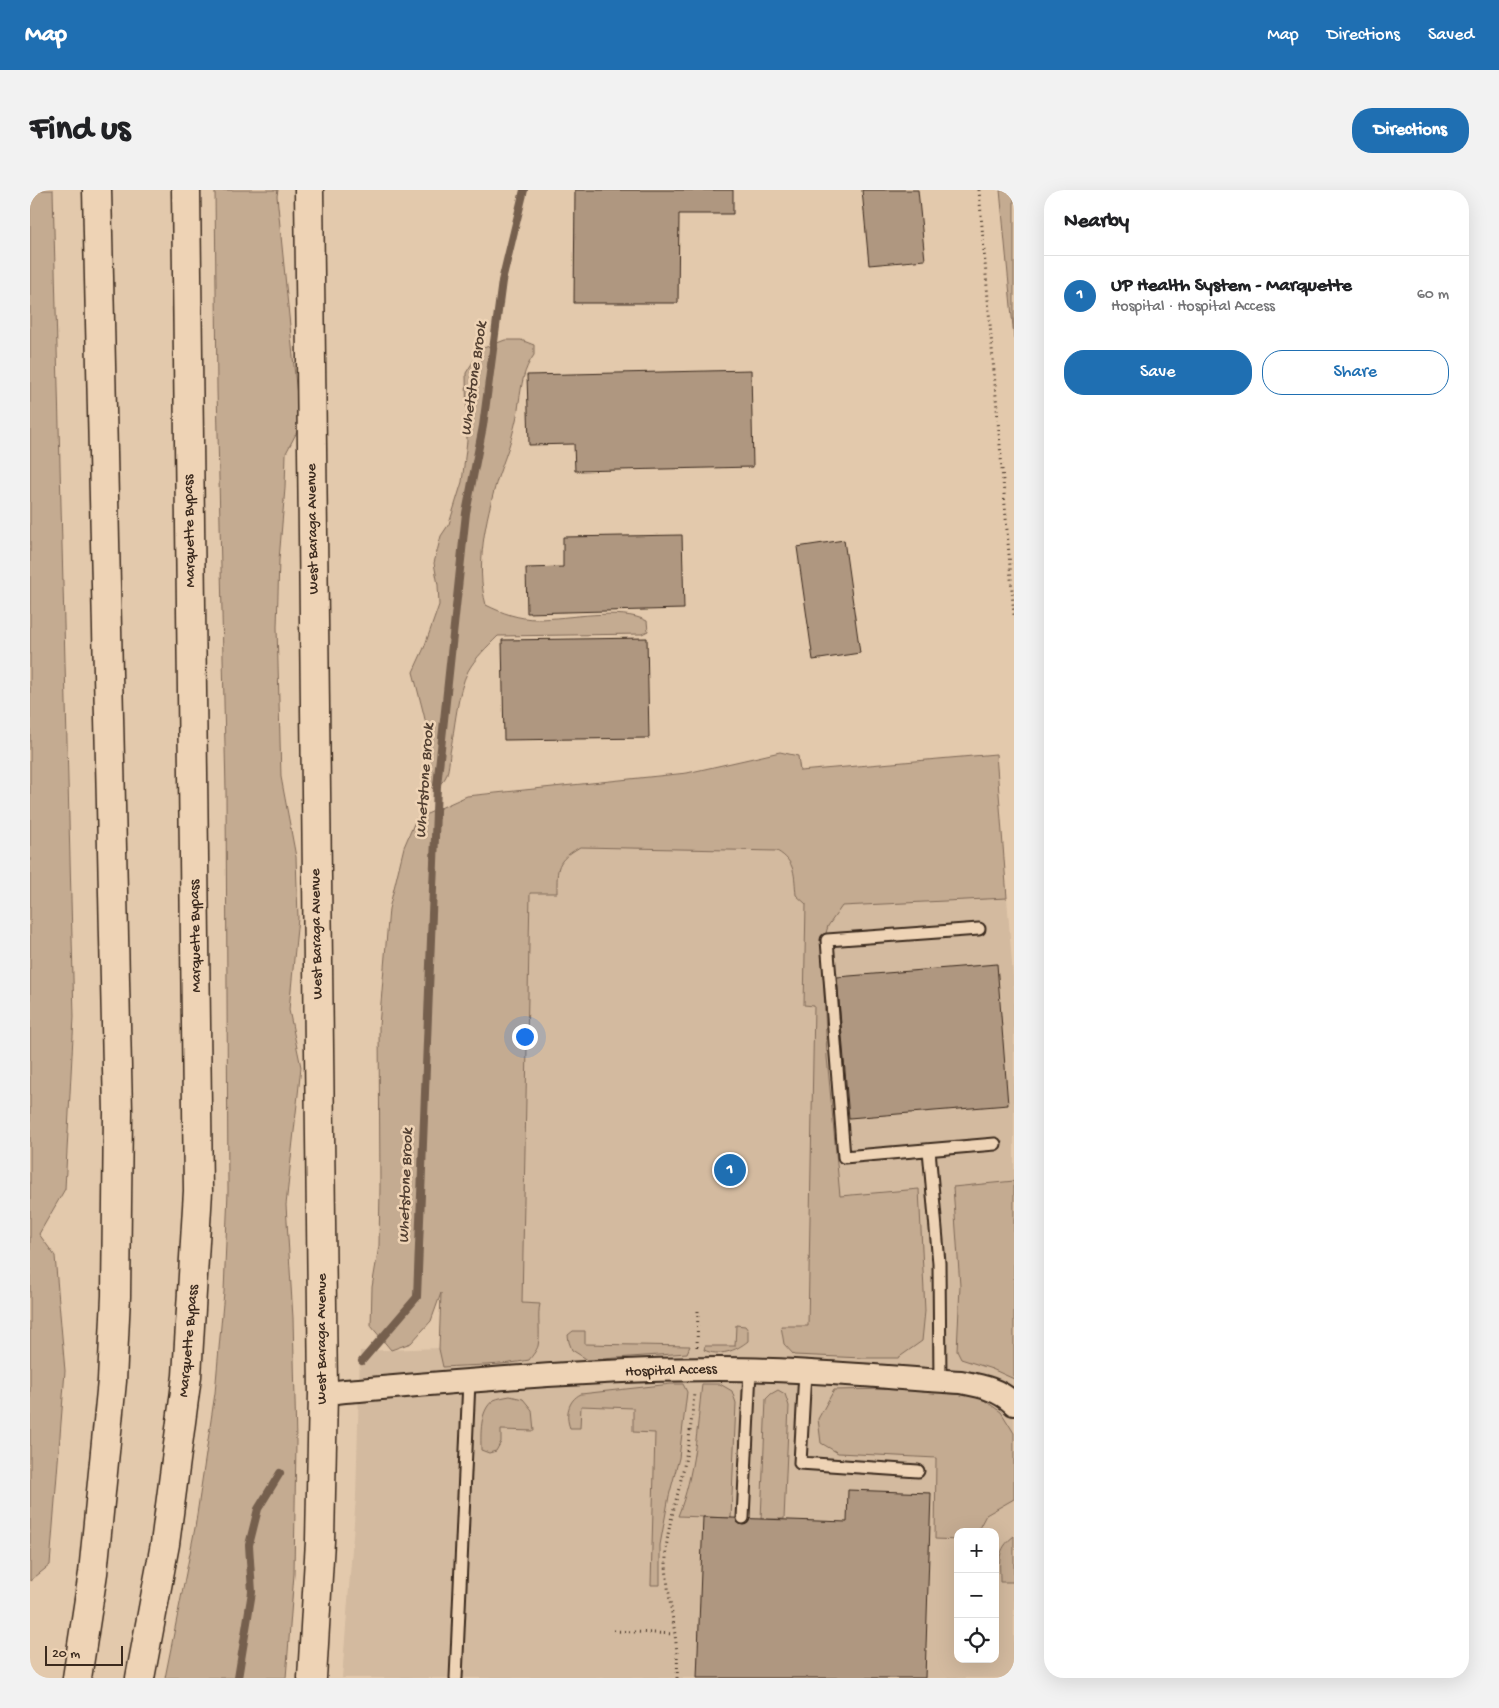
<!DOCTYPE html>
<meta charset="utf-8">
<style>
body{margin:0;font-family:"Gochi Hand",sans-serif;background:#f2f2f2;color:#202124}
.controls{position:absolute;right:15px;bottom:15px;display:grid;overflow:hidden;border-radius:10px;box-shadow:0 5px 20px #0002}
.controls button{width:45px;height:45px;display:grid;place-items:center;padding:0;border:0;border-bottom:1px solid #e0e0e0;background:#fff;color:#202124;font:25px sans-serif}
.scale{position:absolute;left:15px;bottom:12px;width:78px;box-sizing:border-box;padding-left:5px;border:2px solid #3b2a1e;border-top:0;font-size:14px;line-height:18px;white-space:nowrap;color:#3b2a1e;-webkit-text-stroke:4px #eed3b5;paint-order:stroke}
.you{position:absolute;left:494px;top:846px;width:18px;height:18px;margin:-12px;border:4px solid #fff;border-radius:50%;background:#1a73e8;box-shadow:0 0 0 8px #1a73e833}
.badge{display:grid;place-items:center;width:32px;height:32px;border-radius:50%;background:#1f6fb2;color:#fff;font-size:16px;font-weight:700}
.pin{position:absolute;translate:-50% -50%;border:2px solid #fff;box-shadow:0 1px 5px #0006}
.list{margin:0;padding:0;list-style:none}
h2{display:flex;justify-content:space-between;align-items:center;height:65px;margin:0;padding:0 20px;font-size:21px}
h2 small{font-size:16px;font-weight:400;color:#757577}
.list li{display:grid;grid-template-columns:32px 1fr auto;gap:15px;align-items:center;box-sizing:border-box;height:80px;padding:0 20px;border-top:1px solid #e0e0e0}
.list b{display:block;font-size:19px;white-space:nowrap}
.list p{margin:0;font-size:16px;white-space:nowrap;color:#757577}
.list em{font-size:16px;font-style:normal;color:#757577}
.actions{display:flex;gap:10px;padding:15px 20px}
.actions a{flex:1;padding:11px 0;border:1px solid #1f6fb2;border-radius:20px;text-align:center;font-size:18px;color:#1f6fb2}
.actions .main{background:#1f6fb2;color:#fff}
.icon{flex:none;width:28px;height:28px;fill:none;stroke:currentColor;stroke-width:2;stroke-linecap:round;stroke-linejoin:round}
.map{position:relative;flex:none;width:984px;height:1488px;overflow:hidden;border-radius:20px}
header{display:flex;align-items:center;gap:30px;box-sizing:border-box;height:70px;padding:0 25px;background:#1f6fb2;color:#fff}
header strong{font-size:24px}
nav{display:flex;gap:28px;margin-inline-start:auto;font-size:18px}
.intro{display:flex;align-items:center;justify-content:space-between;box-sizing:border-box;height:120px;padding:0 30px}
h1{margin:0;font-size:35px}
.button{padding:12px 22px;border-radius:20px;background:#1f6fb2;color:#fff;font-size:18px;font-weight:700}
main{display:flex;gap:30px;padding:0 30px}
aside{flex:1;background:#fff;border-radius:20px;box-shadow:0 5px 20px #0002}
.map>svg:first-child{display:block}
.built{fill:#d3ba9f;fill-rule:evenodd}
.green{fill:#c4ab91;stroke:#806a58}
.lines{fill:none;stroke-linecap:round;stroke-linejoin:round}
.stream{stroke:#745f4e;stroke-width:8}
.building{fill:#af9780;stroke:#3b2a1e}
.lane-casing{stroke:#3b2a1e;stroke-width:15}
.street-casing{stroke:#3b2a1e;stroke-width:26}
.secondary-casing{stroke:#3b2a1e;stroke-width:31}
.highway-casing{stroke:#3b2a1e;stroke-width:31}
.path{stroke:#3b2a1e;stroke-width:3;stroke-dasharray:1 4;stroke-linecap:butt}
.lane{stroke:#eed3b5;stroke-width:11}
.street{stroke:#eed3b5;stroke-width:22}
.secondary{stroke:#eed3b5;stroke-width:28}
.highway{stroke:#eed3b5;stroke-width:28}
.labels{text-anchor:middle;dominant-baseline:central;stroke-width:5;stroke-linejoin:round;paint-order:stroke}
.street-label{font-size:15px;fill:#3b2a1e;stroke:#eed3b5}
.water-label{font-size:16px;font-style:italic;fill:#534032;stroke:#eed3b5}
</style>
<header>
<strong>Map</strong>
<nav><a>Map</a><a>Directions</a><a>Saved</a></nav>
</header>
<div class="intro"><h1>Find us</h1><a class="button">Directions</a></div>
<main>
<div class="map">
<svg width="984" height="1488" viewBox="0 0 984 1488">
<rect width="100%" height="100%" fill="#e3c9ac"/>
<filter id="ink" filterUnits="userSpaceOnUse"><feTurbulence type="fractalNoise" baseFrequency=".02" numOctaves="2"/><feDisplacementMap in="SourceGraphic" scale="10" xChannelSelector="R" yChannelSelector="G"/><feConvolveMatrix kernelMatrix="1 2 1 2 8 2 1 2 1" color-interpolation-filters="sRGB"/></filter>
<g filter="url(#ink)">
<path class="built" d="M967,575L984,800V1488H312L326,1307L330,1161L409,1158L429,695L548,631ZM928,1342H965V1469H928Z"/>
<path class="green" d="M0,0H23L44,827L35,999L9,1044L25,1066L35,1181L20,1375L0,1391Z
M185,0H248L247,6L270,236L256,263L255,298L249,370L247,437L251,587L266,667L268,728L259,820L271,877L256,1015L263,1128L266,1251L264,1384L256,1488H135L165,1338L185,1203L194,1102L198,1001L196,601L187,199Z
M970,0H984V148Z
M475,150H491L504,155V165C493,180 492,194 489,212C488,223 485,235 482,246C478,261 472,275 467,290C456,329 445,375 456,415C472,423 489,429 507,429C538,429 591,417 617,431L618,441L612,444L468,446C457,457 446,467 438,481C427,503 425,538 420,563C419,572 419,586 412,592C410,595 406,597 403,599L397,591L400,554L394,525L383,482L394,458L409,415L408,395L404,373L411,346L419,334L432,292L437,251L436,183L451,159Z
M750,562L768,566L770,581L966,564L977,708L812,716L798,736L792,757L797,867L810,1006L889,999L895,1121L892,1151L868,1168H833L764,1165L754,1154L751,1136H778L784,816L774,815L776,714L766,705C764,685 766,672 747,661L550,657C526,671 527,677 527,703H500L492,1113L510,1114C507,1126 511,1143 508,1156C507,1160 502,1166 499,1170C471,1176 441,1175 413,1177L409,1159L411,1103L401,1131L381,1153L361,1160L341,1136L342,1097L349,1056L350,997L349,836L359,719L374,657L386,629L437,606L657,583Z
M984,991V1189L962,1179L931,1169L927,1161L930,1096L923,997Z
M706,1135L715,1136L718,1140V1151C706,1161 689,1167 674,1160L675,1156H705Z
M543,1141H555V1154L660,1156L657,1163L558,1170L542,1160L539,1152L538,1145Z
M641,1194H653L657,1202L649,1268L639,1306L630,1355V1395H621L625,1243L603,1242V1218L551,1216L550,1238H540C535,1225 538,1210 551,1204Z
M672,1194H690L702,1201L706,1213L701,1328L648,1326C665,1283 667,1239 672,1194Z
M856,1199L910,1201L951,1208L971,1222L984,1243V1309L956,1325L947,1342H928V1350L905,1349L906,1268L808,1263L791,1253L788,1229L804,1200Z
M748,1200L755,1204L759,1216L754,1329H731L736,1209L741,1204Z
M480,1206L493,1209L502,1220L504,1241L471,1240V1252L466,1261L459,1263L451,1260C451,1245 449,1220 464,1210C468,1208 475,1207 480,1206Z
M984,1346V1392H970C970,1371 966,1360 984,1346Z"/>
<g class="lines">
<path class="stream" d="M332,1171L387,1107L407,596L436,323L453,236L472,91L494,0
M208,1488L222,1402L219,1355L228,1319L250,1283"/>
</g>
<path class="building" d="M545,0H703V24H649L648,113H544Z
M832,0H888L895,70L839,75Z
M721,180L723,277L545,281L544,254L499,255L497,185Z
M652,345L654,419L497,423L496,378L533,377V347Z
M814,350L830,463L783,470L767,357Z
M617,448L619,548L474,550L472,450Z
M967,774L978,915L819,928L807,787Z
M818,1300L901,1303L895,1488H667L673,1327L817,1332Z"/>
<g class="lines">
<defs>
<path id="lane" d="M949,739L797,750L814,967L965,954
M899,960L909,1073L910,1191
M775,1182L770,1273L888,1281
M713,1328L720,1180
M426,1488L439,1191"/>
<path id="street" d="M293,1203C425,1192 557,1179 689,1179C770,1179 850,1187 931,1192C951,1196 969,1199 984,1214"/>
<path id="secondary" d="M279,0L293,1203L290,1351L282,1488"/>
<path id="highway" d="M47,1488L63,1383L82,1191L86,1106L88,922L67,0
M110,1488L135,1354L157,1186L168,1001L156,0"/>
</defs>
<use href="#lane" class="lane-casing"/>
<use href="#street" class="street-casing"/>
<use href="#secondary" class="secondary-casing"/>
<use href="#highway" class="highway-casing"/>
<path class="path" d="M949,0L984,425
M667,1157L668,1120
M584,1441L644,1444
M647,1488C650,1447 635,1405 636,1363C637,1338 646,1314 651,1289C658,1261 662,1231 664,1203"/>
<use href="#lane" class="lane"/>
<use href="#street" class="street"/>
<use href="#secondary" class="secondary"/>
<use href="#highway" class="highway"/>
</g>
</g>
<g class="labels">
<g class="street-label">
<text transform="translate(283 339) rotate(-91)">West Baraga Avenue</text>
<text transform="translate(160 341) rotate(-91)">Marquette Bypass</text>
<text transform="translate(287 744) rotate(-91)">West Baraga Avenue</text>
<text transform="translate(166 746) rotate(-91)">Marquette Bypass</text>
<text transform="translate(292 1149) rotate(-90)">West Baraga Avenue</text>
<text transform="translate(159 1151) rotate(-85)">Marquette Bypass</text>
<text transform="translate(641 1181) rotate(-2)">Hospital Access</text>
</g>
<g class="water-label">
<text transform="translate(445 189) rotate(-82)">Whetstone Brook</text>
<text transform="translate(396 591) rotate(-86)">Whetstone Brook</text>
<text transform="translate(377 996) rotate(-88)">Whetstone Brook</text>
</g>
</g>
</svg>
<div class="controls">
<button>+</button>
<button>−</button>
<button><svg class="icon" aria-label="locate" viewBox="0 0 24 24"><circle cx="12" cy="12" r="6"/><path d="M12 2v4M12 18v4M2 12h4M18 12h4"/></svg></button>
</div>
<div class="scale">20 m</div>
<div class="you"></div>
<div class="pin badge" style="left:700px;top:980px">1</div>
</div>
<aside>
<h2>Nearby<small></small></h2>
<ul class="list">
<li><span class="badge">1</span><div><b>UP Health System - Marquette</b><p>Hospital · Hospital Access</p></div><em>60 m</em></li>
</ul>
<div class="actions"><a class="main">Save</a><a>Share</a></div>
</aside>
</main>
